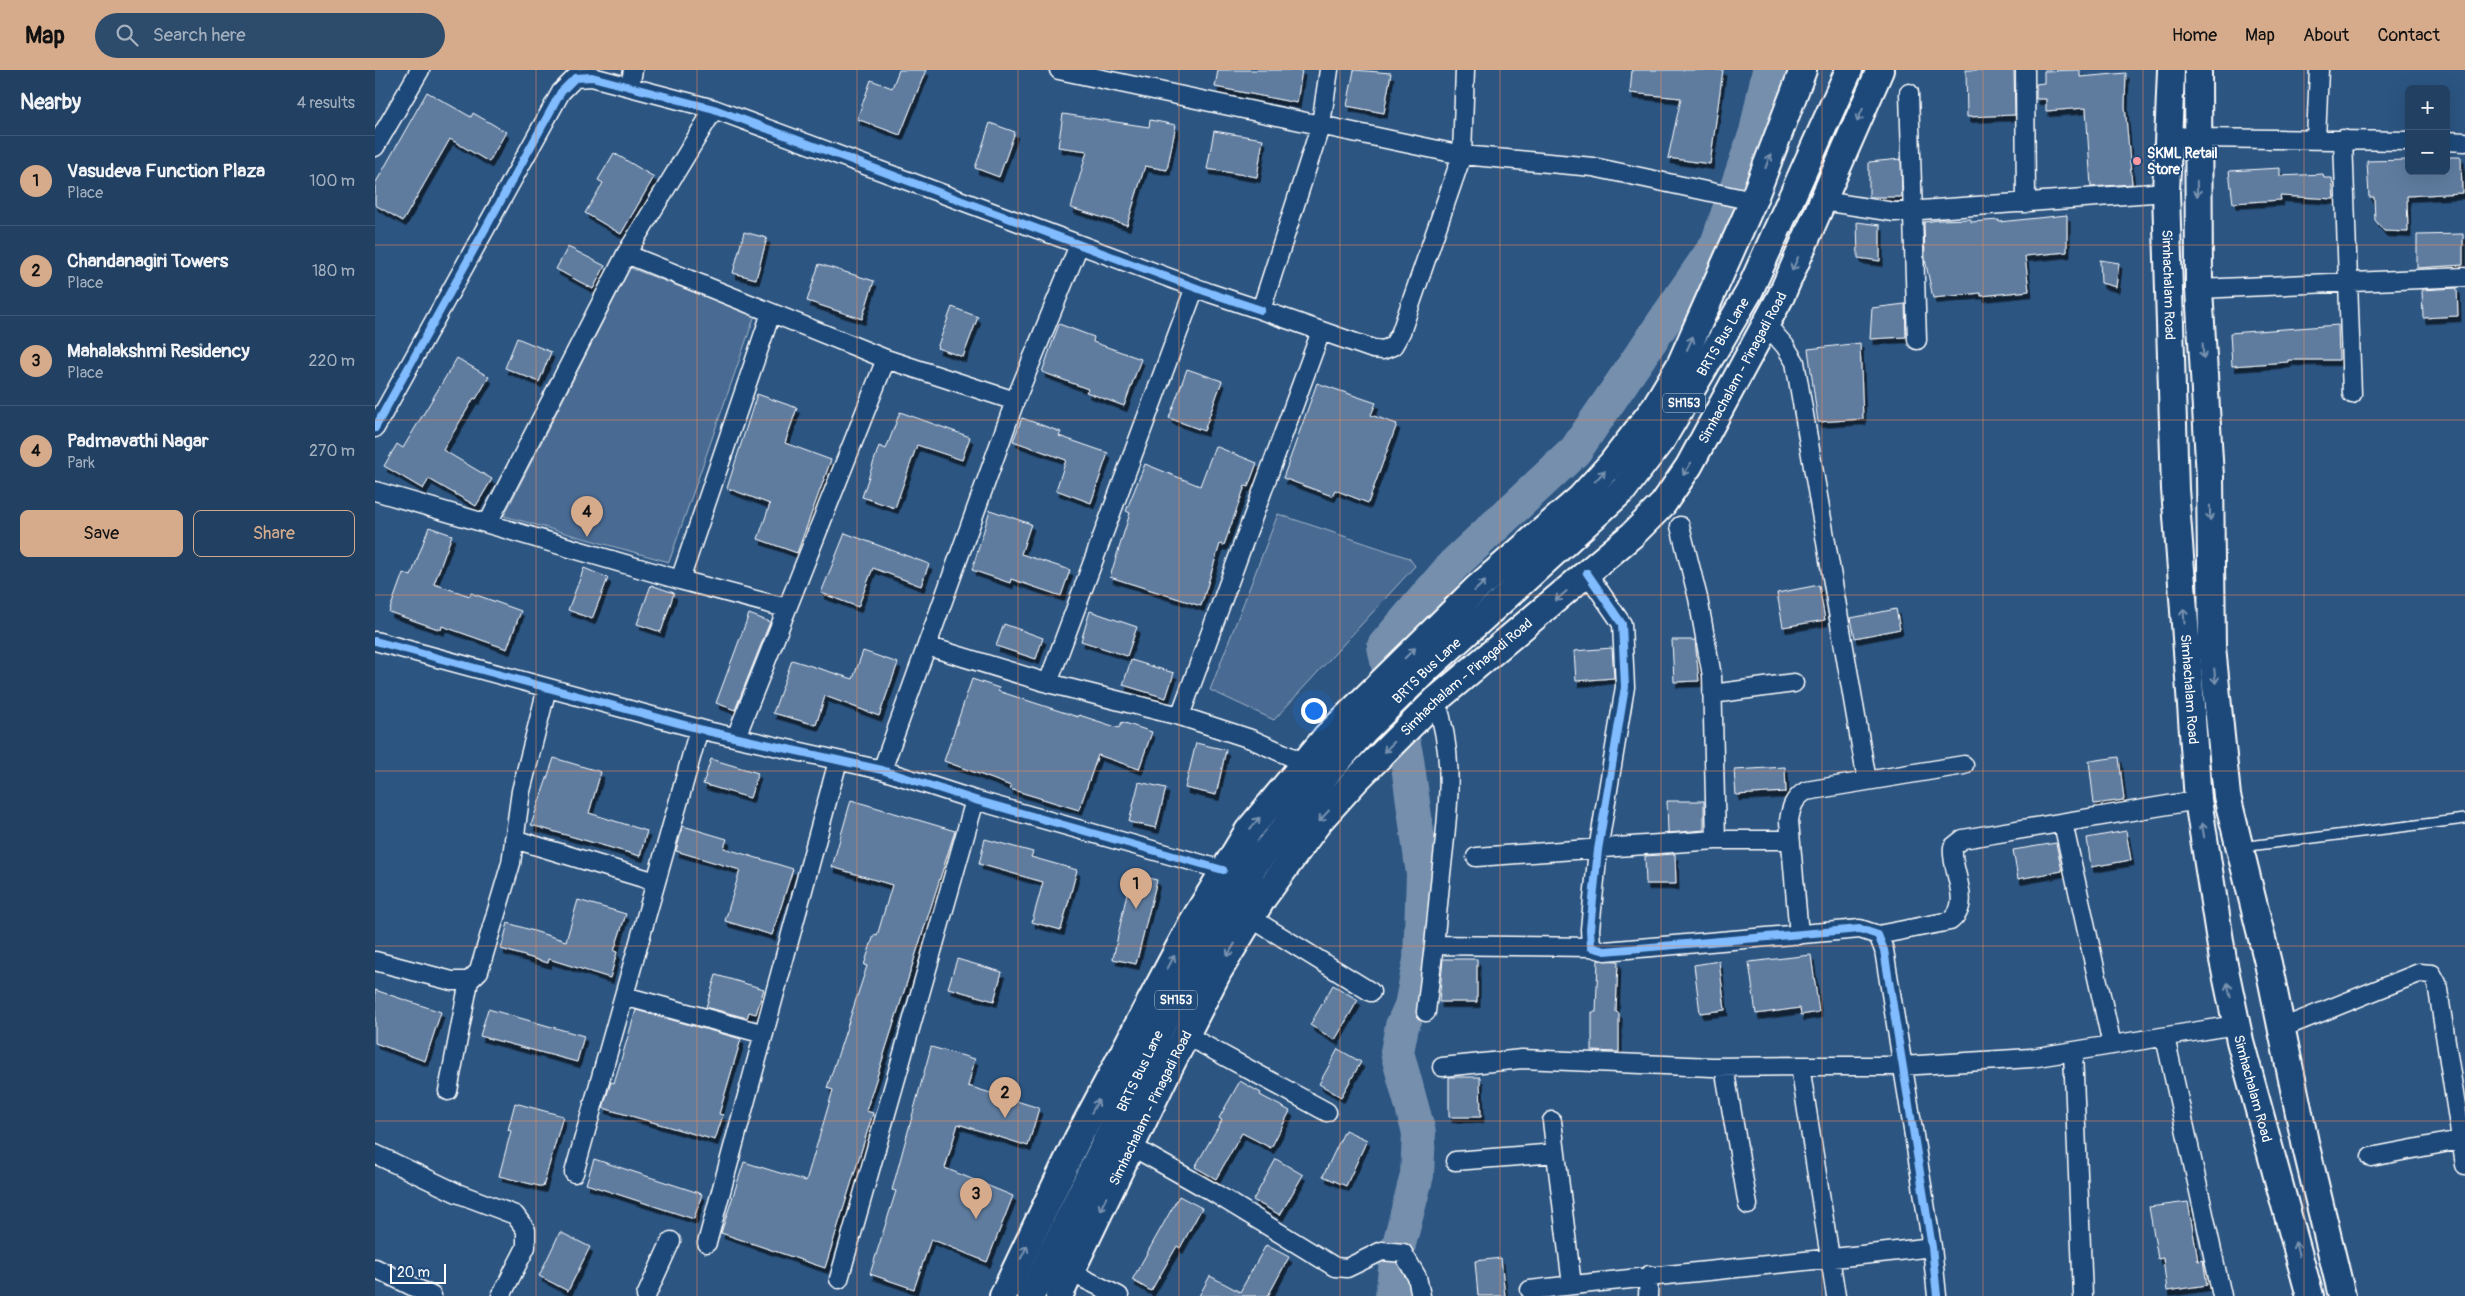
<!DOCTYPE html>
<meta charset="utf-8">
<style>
body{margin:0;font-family:Pangolin,sans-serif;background:#2d4b6b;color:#f1f3f6}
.controls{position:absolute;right:15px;top:15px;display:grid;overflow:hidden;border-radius:8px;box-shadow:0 5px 20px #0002}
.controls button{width:45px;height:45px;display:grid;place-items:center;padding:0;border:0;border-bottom:1px solid #3e5977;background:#214062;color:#f1f3f6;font:25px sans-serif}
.scale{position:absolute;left:15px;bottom:12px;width:56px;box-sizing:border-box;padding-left:5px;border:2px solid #fff;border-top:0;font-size:14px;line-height:18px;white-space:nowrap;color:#fff;-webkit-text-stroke:4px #1f4a7a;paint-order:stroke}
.you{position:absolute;left:938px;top:640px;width:18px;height:18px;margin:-12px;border:4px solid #fff;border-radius:50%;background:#1a73e8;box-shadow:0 0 0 8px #1a73e833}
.badge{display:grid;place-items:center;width:32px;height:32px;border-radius:50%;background:#d6ab8b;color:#111;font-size:16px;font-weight:700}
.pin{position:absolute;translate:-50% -41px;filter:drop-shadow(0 1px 2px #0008)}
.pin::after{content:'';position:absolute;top:26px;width:18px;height:15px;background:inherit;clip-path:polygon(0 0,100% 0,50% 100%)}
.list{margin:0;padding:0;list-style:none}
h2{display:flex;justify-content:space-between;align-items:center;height:65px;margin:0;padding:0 20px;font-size:21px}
h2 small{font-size:16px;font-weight:400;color:#a2afbe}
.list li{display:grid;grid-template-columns:32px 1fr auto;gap:15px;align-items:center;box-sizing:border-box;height:90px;padding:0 20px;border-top:1px solid #3e5977}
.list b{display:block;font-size:19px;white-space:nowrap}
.list p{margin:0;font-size:16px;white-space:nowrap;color:#a2afbe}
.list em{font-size:16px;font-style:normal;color:#a2afbe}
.actions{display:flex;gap:10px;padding:15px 20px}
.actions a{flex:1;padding:11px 0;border:1px solid #d6ab8b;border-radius:8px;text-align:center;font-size:18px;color:#d6ab8b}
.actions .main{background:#d6ab8b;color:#111}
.icon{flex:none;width:28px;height:28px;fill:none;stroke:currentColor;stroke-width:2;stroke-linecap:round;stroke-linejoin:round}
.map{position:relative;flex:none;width:2090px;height:1226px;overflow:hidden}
header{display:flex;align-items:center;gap:30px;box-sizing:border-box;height:70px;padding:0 25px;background:#d6ab8b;color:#111}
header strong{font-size:24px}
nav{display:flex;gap:28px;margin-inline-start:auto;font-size:18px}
.search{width:350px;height:45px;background:#2d4b6b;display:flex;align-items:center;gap:12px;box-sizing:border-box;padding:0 18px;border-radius:28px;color:#a2afbe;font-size:19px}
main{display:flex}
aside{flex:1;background:#214062}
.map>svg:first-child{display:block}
.park{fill:#486b92;stroke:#a4b5c8}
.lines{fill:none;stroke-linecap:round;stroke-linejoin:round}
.river{stroke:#748fad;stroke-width:34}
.building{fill:#5e7c9f;stroke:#fff;filter:url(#shadow)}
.service-casing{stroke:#fff;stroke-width:12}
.minor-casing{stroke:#fff;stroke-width:21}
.primary-casing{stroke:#fff;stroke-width:30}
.service{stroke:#1f4a7a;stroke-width:9}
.minor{stroke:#1f4a7a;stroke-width:18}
.primary{stroke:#1f4a7a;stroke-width:26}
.cycleway-casing{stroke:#1f4a7a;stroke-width:11}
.cycleway{stroke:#80bcff;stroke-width:8}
.oneway{stroke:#7992af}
.grid{fill:none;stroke:#ef8b55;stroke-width:1;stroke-opacity:0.55}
.poi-dot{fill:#ff9aa2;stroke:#1f4a7a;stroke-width:2}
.labels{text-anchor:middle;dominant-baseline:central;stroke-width:4;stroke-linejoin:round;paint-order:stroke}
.shield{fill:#1f4a7a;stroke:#bcc9d7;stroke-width:1}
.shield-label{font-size:12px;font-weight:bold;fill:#fff}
.poi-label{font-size:14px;font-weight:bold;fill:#fff;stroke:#1f4a7a;text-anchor:start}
.street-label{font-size:14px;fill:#fff;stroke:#1f4a7a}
</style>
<header>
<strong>Map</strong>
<div class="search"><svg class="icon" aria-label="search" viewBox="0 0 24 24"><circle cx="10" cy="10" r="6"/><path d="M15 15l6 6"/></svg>Search here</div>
<nav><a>Home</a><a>Map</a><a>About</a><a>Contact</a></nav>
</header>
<main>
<aside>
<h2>Nearby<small>4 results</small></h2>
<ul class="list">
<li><span class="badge">1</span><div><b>Vasudeva Function Plaza</b><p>Place</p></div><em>100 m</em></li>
<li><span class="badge">2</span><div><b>Chandanagiri Towers</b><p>Place</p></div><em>180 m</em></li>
<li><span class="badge">3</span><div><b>Mahalakshmi Residency</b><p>Place</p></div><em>220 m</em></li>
<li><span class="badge">4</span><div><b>Padmavathi Nagar</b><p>Park</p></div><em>270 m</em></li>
</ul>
<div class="actions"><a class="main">Save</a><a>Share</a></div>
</aside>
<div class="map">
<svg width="2090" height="1226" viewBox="0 0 2090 1226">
<defs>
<filter id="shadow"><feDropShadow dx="3" dy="5.5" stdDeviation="0" flood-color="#0009"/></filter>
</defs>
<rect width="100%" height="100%" fill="#2c5582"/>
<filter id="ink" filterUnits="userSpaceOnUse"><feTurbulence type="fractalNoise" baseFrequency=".02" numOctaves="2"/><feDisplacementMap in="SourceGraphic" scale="10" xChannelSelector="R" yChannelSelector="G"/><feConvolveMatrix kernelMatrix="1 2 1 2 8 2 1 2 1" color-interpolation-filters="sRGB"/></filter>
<g filter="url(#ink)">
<path class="park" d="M255,198L380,245L294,492L129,446Z
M903,444L1034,488L1040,496L899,650L835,620Z"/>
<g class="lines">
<path class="river" d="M1017,1226L1022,1182L1042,1105L1044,1063L1022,982L1027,956L1036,936L1045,890L1048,804L1032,689L1009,576L1078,495L1200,381L1342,174L1381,62L1394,0"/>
</g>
<path class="building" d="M524,0H551L525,65L482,49L496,10L517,18Z
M843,0H927L922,33L840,17Z
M979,0L1016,3L1009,43L972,36Z
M1257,0H1348L1335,94L1293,88L1306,28L1255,23Z
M1591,0H1639L1640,45L1592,47Z
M1705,0V7L1751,3L1750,36L1757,114L1716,117L1711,38L1671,41V29H1661V14L1669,13V1Z
M52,22L96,47L98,43L131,62L114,92L75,69L28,151L0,135V114Z
M688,44L774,57L775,50L801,55L792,100L770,96L752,155L696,138L712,81L683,77Z
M615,53L640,62L624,107L600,98Z
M839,61L888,69L882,107L832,99Z
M239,83L279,107L246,164L210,143L228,113L223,110Z
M2071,87H2086L2087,123L2032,126L2033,162L2009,161L2000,150L1999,127H1994L1992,91L2034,90V101H2071Z
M1526,89L1527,127H1494V92Z
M1905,98V106L1948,104L1949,108H1957L1959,129L1905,126L1906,130L1858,133L1854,101Z
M1692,145V182L1650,186L1654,221L1606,226V223L1558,228L1550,189L1549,152L1564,150L1596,149V152L1624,150V152Z
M1482,152L1505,155V191L1483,188Z
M369,162L392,168L381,209L358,203Z
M2088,164V195L2042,198V165Z
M193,177L230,196L218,219L181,199Z
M1725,190L1744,193L1741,217L1726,213Z
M444,194L499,211L487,249L432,231Z
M2082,218L2083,246L2048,248L2047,220Z
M1530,234L1531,267L1495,269L1497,238Z
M577,237L603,247L588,287L562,278Z
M684,254L719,267L718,272L766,289L749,336L711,322L713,319L667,302Z
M1963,255L1964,290H1913V292L1857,296L1855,263Z
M142,268L176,282L164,312L130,298Z
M1485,273L1488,349L1443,352L1433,279Z
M82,288L114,307L101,329L99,328L68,380L117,409L101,436L54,409L48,419L9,396L22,374L28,378Z
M812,299L847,311L829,361L794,348Z
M942,313L1001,333L996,345L1022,354L993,433L960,420L957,426L908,408Z
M382,324L422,338L410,373L456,390L422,483L383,469L395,434L352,418Z
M525,342L595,367L587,390L542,375L520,438L487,427L504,376L511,379Z
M647,348L686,362L684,366L733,383L716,433L681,420L691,390L638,371Z
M840,376L882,393L873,417L870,416L849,475L845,474L826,536L735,507L755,443L751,441L770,394L825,416Z
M615,440L656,454L646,484L695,500L686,526L636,509L635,513L597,500Z
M54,457L77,465L59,514L95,526L96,523L146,541L132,579L67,556L66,560L14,542L28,503L36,506Z
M470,463L554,494L546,516L498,498L483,537L446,523Z
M209,498L233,508L217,549L193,540Z
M276,515L299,523L286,562L262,554Z
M1444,515L1450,550L1408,557L1402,523Z
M1521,539L1525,559L1480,568L1476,548Z
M715,541L762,557L752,586L706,571Z
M374,544L395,552L360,640L341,633Z
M629,554L668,568L661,589L621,576Z
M1297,570H1320L1324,611L1299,612Z
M1237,578L1239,608L1201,611L1199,581Z
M488,581L523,593L504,646L450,626L441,655L398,643L417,590L478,609Z
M756,590L799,603L791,628L748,615Z
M597,609L624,618L623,621L703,647L704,645L744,658L747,652L777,662L764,699L723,685L704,740L635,719L636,716L569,691Z
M821,673L851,680L841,725L810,718Z
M1744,687L1749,730L1719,734L1714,691Z
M179,688L226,702L214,743L272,761L265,786L156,755Z
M336,689L383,703L375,728L328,714Z
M1410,697L1411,722L1361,725L1359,700Z
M764,712L791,718L781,758L754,752Z
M476,730L580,761L491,1041L498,1043L450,1198L346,1163L369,1092L431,1111L446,1061L458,1020L452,1018L492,896L489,895L499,865L502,866L517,815L457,797Z
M1292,731H1329V760L1293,763Z
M308,756L352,769L349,778L418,799L397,865L350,851L365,800L301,781Z
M1751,761L1756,790L1716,797L1712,768Z
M610,769L658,782L656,787L702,800L686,860L657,852L668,812L604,794Z
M1681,773L1687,801L1643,809L1638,780Z
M1300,784L1301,814H1271L1270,786Z
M756,804L782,810L761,894L738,889Z
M203,830L251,844L239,881L242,882L235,908L174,889L173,893L126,879L133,853L191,871Z
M1436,885L1444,942L1426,945L1425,938L1381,944L1374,892Z
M582,889L627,902L619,931L573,918Z
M1068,889H1102V932H1064Z
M1223,890L1243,891L1241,942L1244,943V982L1217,981V942H1221Z
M1344,891L1350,940L1325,943L1319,895Z
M341,905L389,919L381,944L374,942L372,948L331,937Z
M958,915L983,930L960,970L935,955Z
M0,920L66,942L50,991L0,973Z
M113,939L209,966L202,992L105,966Z
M261,940L366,969L344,1044L348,1045L340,1070L228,1038L236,1012L239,1013Z
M556,977L600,989L593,1016L664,1038L653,1076L583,1054L570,1098L638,1126L612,1192L556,1169L539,1219L495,1204L521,1121L517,1120Z
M963,979L986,992L966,1027L944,1014Z
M1074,1007H1105L1106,1047H1074Z
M865,1011L886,1023L885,1025L915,1041L896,1078L867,1063L841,1109L820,1097L847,1050L844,1048Z
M140,1033L188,1046L168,1117L124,1106L136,1061L133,1060Z
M970,1060L992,1070L971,1116L948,1106Z
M219,1089L327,1124L319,1149L211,1114Z
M901,1089L928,1105L905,1145L878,1130Z
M804,1126L827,1138L805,1178L802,1176L776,1221L757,1210Z
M1813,1132L1823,1191L1828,1190L1832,1215L1792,1221L1788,1188L1783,1189L1774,1137Z
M185,1162L215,1177L193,1221L164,1206Z
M891,1175L914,1187L893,1226H824L835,1206L865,1222Z
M1126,1188L1130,1226H1103L1100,1191Z"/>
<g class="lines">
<defs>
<path id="service" d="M1866,777L2090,749"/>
<path id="minor" d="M684,0L1087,85L1218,97L1378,131
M954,0L946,54L886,240L998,279L1008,280L1018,276L1026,262L1087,85L1090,0
M1650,0L1651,133
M255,17L258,0
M1534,23L1542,270
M1794,65L1822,68L2034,71
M1941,69L1944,0
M1968,69L1977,324
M2071,71L2090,72
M0,77L45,0
M1448,131L1519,142L1791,122
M251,184L511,289L640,331
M1824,219L2090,207
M1391,254L1410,276L1420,292L1492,711
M0,358L186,22L200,8L217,7L339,39L835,223L886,240
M0,421L305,510L411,538
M113,453L251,184L339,39
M1212,503L1247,554L1250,617L1223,780L1215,859L1216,877L1230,881L1485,859L1503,865L1509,880L1557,1177L1562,1226
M305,510L396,243
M0,571L332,661L507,700L600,730L848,800
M552,576L673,613L805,646L876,669L930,693
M673,613L820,217
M1337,624L1419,613
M805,646L946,261
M361,667L511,289
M507,700L640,331L704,175
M1688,753L1737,975
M139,769L281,812
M1341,770H1415
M1101,787L1341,770L1337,606L1323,528L1305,456
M876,848L996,922
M1424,865L1414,751C1416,737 1419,728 1431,721L1589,695
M1503,865L1575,851C1599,833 1575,801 1578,777L1588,769L1823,730
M1059,875L1216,877
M0,891L77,911H94L104,901L136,793L146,721L172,618
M249,926L389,964
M1051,942C1057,896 1062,850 1066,804C1073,742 1081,691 1061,630
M1907,958L2044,903L2057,904L2062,913L2090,1095
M811,965L952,1042
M1790,967L1847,1226
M1698,982L1708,1226
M1067,997L1147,989L1337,997L1425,996
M1349,997L1373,1135
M73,1021L94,911
M1177,1051L1197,1215
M756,1076L841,1124L960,1197L972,1198L1007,1181L1028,1183L1042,1207L1046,1226
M0,1084L82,1123L140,1145L151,1160V1177L126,1226
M1996,1087L2090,1069
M1080,1091L1181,1083
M199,1103L324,659
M332,1173L463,691
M0,1198L57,1226
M695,1202L744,1226
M464,1209L600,730
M1155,1220C1289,1204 1424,1193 1557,1177
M271,1226L296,1171
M1273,1226L1274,1205
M1461,1226L1425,996H1527L1656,988L1861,955"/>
<g id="primary">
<path id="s1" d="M1796,0L1791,122L1800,419L1823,730L1848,890L1865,971L1935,1226"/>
<path d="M1823,0L1824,219L1835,407L1837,577L1852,726L1893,893L1931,1077L1967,1226"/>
<path d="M628,1226L703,1068L817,853L873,761L951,667L1102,518L1205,428L1237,393L1278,340L1305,295L1378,131L1428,0"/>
<path id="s2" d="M656,1226L788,953L822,891L879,796L954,701L990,660L1052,599L1249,419L1288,368L1374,222L1474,0"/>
<path id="s3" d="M684,1226L790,1006L843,902L888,828L945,750L981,710L1061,630L1257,465L1288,434L1314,396L1406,226L1505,0"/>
</g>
</defs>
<use href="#service" class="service-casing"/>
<use href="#minor" class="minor-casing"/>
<use href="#primary" class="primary-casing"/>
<use href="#service" class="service"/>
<use href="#minor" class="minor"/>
<use href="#primary" class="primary"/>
<defs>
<path id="cycleway" d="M0,358L186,22L200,8L217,7L339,39L835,223L886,240
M1212,503L1247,554L1250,617L1223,780L1215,859L1216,877L1230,881L1485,859L1503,865L1509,880L1557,1177L1562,1226
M0,571L332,661L507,700L600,730L848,800"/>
</defs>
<use href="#cycleway" class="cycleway-casing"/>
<use href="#cycleway" class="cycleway"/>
</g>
<defs><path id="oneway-shaft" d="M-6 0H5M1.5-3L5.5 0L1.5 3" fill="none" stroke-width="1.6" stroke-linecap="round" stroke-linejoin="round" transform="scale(1.25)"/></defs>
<g class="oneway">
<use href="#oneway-shaft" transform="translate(1485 45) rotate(114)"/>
<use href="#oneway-shaft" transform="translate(1393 91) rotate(-70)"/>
<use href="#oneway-shaft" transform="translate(1822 119) rotate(89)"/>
<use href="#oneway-shaft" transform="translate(1420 194) rotate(114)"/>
<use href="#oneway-shaft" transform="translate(1315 273) rotate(-66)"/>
<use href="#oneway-shaft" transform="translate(1828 281) rotate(87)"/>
<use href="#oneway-shaft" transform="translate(1312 399) rotate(123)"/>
<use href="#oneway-shaft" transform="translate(1225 406) rotate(-47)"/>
<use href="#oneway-shaft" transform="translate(1835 443) rotate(89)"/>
<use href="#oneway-shaft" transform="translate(1105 516) rotate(-42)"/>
<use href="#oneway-shaft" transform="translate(1186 526) rotate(139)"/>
<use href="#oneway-shaft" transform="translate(1809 546) rotate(-94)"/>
<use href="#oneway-shaft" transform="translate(1035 583) rotate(-44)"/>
<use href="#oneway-shaft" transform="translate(1840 606) rotate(84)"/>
<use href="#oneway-shaft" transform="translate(1014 677) rotate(135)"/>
<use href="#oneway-shaft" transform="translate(949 746) rotate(131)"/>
<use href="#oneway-shaft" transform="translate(880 753) rotate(-50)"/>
<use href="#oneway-shaft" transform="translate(1828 760) rotate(-99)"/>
<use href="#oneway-shaft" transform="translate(856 880) rotate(121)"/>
<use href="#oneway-shaft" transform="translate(796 892) rotate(-62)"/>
<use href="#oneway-shaft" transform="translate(1854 920) rotate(-102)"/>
<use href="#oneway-shaft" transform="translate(720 1036) rotate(-62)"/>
<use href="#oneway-shaft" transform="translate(728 1134) rotate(116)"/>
<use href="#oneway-shaft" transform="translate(1922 1179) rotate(-105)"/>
<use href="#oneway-shaft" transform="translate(649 1182) rotate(-64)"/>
</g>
</g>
<path class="grid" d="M161,0V1226M322,0V1226M482,0V1226M643,0V1226M804,0V1226M965,0V1226M1125,0V1226M1286,0V1226M1447,0V1226M1608,0V1226M1768,0V1226M1929,0V1226M0,175H2090M0,350H2090M0,525H2090M0,701H2090M0,876H2090M0,1051H2090"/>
<circle class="poi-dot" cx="1762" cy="91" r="5"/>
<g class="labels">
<g class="shield">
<rect x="1288" y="323.5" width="42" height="19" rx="4"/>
<rect x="780" y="920.5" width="42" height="19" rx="4"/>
</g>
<g class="shield-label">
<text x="1309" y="333">SH153</text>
<text x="801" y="930">SH153</text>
</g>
<g class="poi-label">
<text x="1772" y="83">SKML Retail<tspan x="1772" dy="16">Store</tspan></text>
</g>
<g class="street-label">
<text stroke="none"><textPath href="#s1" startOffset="215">Simhachalam Road</textPath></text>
<text stroke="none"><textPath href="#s2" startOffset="1196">BRTS Bus Lane</textPath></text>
<text stroke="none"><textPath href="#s3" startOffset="1169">Simhachalam - Pinagadi Road</textPath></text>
<text stroke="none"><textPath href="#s2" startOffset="746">BRTS Bus Lane</textPath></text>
<text stroke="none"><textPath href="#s3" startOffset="749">Simhachalam - Pinagadi Road</textPath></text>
<text stroke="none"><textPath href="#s1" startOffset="620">Simhachalam Road</textPath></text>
<text stroke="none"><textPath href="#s2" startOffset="250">BRTS Bus Lane</textPath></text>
<text stroke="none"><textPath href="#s1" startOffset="1025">Simhachalam Road</textPath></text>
<text stroke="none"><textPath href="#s3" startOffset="209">Simhachalam - Pinagadi Road</textPath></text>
</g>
</g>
</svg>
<div class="controls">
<button>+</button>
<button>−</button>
</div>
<div class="scale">20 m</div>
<div class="you"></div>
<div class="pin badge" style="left:761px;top:839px">1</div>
<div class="pin badge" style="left:630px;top:1048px">2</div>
<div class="pin badge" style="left:601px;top:1149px">3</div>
<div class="pin badge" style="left:212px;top:467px">4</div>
</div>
</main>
